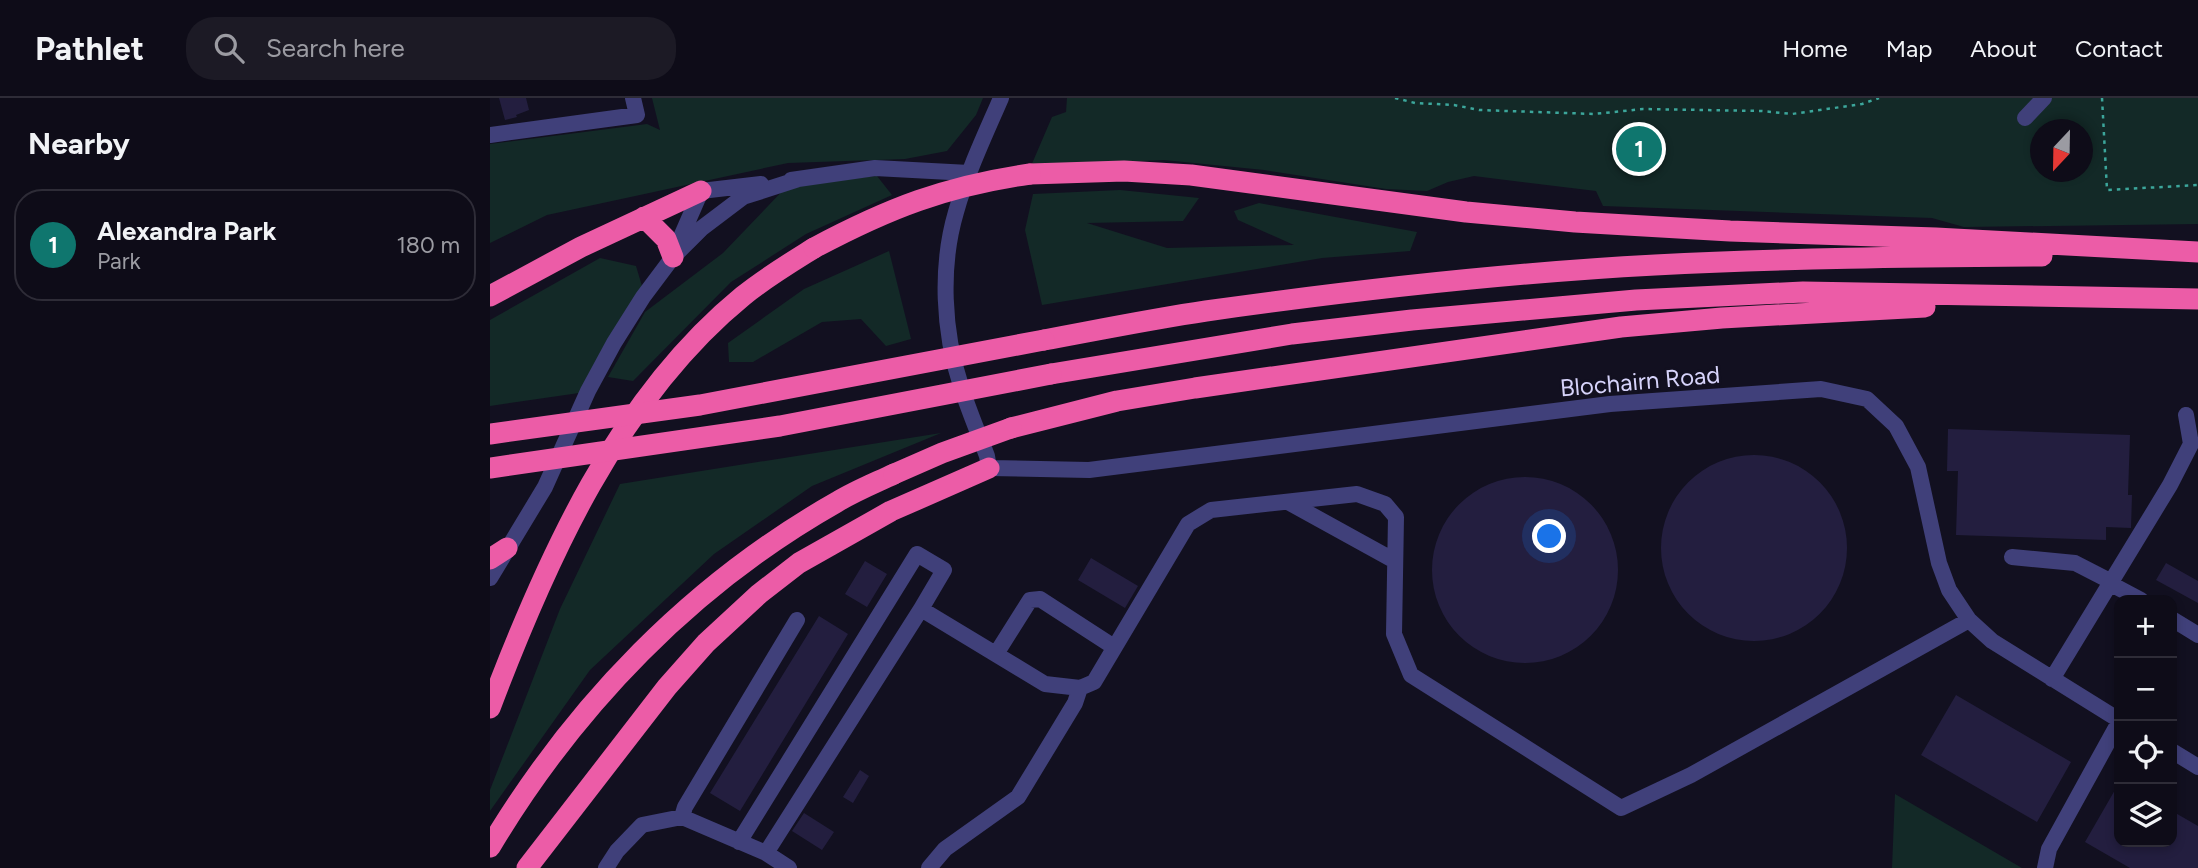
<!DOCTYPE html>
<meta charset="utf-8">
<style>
body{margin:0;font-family:Figtree,sans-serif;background:#1c1a25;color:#f1f3f6}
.controls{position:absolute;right:21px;bottom:21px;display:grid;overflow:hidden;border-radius:14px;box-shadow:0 4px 10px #0003}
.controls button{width:63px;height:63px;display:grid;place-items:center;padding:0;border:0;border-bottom:2px solid #2e2c37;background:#0e0c18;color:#f1f3f6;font:35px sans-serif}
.compass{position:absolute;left:1540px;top:21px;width:63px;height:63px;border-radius:50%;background:#0e0c18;box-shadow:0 4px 10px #0003;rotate:202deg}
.you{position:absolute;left:1060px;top:439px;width:24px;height:24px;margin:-18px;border:5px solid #fff;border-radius:50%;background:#1a73e8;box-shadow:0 0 0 10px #1a73e833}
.badge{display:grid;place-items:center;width:46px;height:46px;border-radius:50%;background:#0f766e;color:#fff;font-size:23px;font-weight:700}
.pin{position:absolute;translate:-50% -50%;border:4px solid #fff;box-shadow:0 2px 7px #0006}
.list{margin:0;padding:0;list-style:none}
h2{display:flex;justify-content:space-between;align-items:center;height:91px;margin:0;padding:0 28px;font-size:30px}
h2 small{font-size:23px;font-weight:400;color:#9b9ba2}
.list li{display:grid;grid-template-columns:46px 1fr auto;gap:21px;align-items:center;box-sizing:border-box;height:112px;margin:0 14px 14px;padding:0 14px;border:2px solid #2e2c37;border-radius:28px}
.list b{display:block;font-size:26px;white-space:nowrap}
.list p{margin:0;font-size:23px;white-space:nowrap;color:#9b9ba2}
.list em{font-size:23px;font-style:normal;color:#9b9ba2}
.icon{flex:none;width:38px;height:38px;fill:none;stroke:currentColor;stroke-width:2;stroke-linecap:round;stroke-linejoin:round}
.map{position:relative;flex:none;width:1708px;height:770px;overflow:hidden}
header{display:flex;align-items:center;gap:42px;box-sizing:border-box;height:98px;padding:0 35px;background:#0e0c18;border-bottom:2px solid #2e2c37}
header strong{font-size:33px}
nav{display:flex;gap:38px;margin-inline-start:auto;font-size:24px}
.search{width:490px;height:63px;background:#1c1a25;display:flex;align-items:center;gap:18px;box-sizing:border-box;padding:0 24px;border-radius:28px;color:#9b9ba2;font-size:26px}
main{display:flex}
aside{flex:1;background:#0e0c18}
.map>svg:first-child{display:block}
.green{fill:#132927;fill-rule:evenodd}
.building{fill:#231e3f}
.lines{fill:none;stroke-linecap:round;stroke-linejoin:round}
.path{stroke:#3ca69b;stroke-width:2.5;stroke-dasharray:3.5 5;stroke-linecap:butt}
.minor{stroke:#40407a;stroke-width:16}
.highway{stroke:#ec5ca7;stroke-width:21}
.highway-bridge{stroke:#ec5ca7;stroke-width:21}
.labels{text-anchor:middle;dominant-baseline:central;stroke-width:5;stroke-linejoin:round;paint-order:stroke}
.street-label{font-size:24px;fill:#d6d3fa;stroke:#121020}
</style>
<header>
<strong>Pathlet</strong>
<div class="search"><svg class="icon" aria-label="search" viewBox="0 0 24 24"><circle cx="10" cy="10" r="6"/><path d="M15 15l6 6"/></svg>Search here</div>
<nav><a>Home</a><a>Map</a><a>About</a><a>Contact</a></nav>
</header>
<main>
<aside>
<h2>Nearby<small></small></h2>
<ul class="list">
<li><span class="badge">1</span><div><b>Alexandra Park</b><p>Park</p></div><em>180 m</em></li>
</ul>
</aside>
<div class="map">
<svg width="1708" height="770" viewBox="0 0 1708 770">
<rect width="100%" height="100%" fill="#121020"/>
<path class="green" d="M162,0H493L486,17L457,53L415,61L298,65L57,117L0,145V46L157,26L170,32Z
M577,0H1708V126L1474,129L1442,120L1113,108L1106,93L984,78L958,84L937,93L896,91L774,72L674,62L541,68L562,19L576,14ZM1550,32H1592V74H1550Z
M387,78L402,97L316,136L241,184L143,283L118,279L155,214L233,155L299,86Z
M630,92L709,100L693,123L597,125L677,150L804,147L748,122L744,113L769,105L927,134L920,153L832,160L552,207L535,132L543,96Z
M399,153L421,241L396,248L371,221L332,224L263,264H239L238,245L314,191Z
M110,160L146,168L152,188L89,295L0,308V222Z
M451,335L322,388L224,456L100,572L0,713V692L70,511L130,386Z
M1405,696L1532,770H1402Z"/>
<path class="building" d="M9,0H36L39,12L26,17L27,19L15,22Z
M1458,331L1640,337L1638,397H1642L1641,430L1616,429V442L1466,437L1468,373H1457Z
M1171 450a93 93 0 1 1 186 0a93 93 0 1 1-186 0Z
M942 472a93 93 0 1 1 186 0a93 93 0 1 1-186 0Z
M601,460L648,488L635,510L588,482Z
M375,463L397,476L377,509L355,496Z
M1676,465L1708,483V505L1666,482Z
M329,518L358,536L250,713L220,695Z
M1466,597L1581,664L1547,724L1431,657Z
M370,672L379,678L363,705L353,699Z
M1629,685V744H1682V713L1708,728V770H1640L1595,744Z
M314,715L344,734L332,752L302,733Z"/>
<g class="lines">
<path class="path" d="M905,0L925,5L964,7L989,12L1104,16L1153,11L1272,13L1302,16L1372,6L1389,0
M1612,0L1617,92L1708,87"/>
<path class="minor" d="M511,0C495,37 477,75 466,114C450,168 453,234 471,288C478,311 488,334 497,358L499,370L599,372L1120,306L1331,291L1377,301L1406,328L1428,369L1449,465L1459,492L1479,522L1502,543L1629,622
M1535,20L1554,0
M0,37L147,17L143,0
M301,82L385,70L479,75
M184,155L211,93L271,86
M798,404L905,463
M1522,459L1585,465L1620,483
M0,480L55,389L98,293L124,245L153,199L183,159L212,130L253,99L309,81
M1619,485L1651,502
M1682,521L1708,537
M506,556L540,502L550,501L624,549
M1562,581L1680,387L1701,346L1696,317
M1682,653L1708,669
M192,719L195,709L307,522
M249,744L427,456L454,472L431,511
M276,755L299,770
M116,770L127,753L152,727L192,719L276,755L431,511L555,586L590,590L604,584L698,426L721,412L867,396L895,406L906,419L904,536L921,577L1131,710L1201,677L1479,522
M439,770L455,751L528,699L585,605L590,590
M1555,770L1559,751L1629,624"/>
<path class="highway" d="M540,76L634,73L701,77L976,114L1085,124L1240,133L1446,140L1708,154
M154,119L176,141L183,159
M0,198L91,149L211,93
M554,242C608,232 662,221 716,213C865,192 1015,175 1165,167C1294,160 1422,159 1552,158
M561,276L802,236L922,222L1146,202L1313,194L1708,201
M521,330L627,303L705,290L1131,229L1232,220L1435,209
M0,461L17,450
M0,610C56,462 128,300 253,198C275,180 300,165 324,150
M0,749C85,607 202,486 347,404C365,393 385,385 404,376
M37,770L177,589L216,545L269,496L309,465L401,413L499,370"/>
<path class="highway-bridge" d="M324,150C399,110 456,88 540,76
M0,336L210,307L554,242
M0,370L290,328L561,276
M404,376L452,355L521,330"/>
</g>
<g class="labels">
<g class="street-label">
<text transform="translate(1150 283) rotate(-5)">Blochairn Road</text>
</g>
</g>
</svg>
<div class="controls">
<button>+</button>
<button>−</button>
<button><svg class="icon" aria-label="locate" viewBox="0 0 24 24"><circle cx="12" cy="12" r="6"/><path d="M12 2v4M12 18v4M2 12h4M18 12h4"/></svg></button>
<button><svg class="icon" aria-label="layers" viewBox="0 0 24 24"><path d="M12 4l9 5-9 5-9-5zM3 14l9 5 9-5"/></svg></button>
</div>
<svg class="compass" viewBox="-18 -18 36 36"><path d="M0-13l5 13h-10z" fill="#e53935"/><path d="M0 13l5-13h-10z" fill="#9b9ba2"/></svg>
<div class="you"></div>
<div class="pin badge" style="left:1149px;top:51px">1</div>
</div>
</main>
